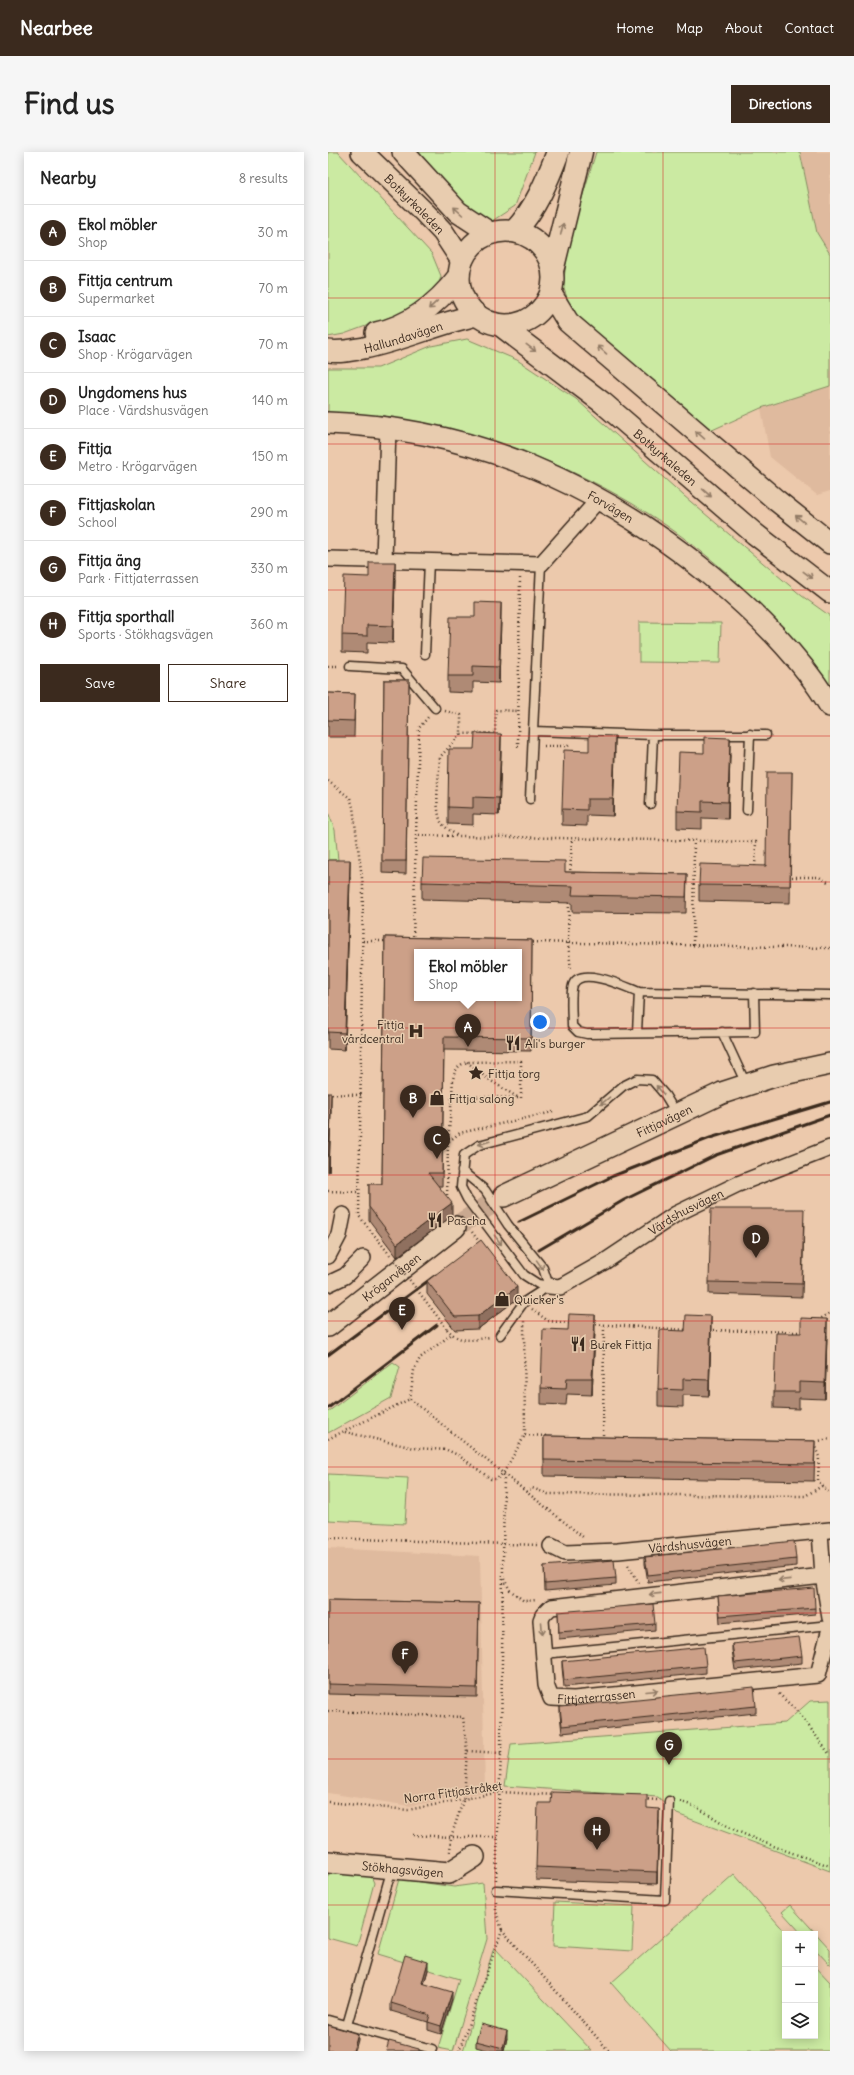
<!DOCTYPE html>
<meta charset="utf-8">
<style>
body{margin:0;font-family:Delius,sans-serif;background:#f6f6f6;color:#222}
.controls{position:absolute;right:12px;bottom:12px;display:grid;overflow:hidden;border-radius:0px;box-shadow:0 2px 10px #0003}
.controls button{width:36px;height:36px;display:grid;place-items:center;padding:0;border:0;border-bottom:1px solid #e0e0e0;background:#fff;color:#222;font:20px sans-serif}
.you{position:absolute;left:212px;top:870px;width:14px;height:14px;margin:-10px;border:3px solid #fff;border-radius:50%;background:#1a73e8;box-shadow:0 0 0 6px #1a73e833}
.badge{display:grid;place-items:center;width:26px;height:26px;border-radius:50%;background:#3b2a1e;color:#fff;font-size:13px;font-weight:700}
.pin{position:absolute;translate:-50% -33px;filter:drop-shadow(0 1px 2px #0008)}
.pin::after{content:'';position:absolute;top:21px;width:14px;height:12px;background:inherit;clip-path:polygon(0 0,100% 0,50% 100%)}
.popup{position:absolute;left:86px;top:797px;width:108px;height:52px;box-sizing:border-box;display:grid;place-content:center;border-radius:0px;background:#fff;filter:drop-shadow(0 1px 3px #0005);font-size:13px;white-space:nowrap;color:#767676}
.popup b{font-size:15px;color:#222}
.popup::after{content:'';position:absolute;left:50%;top:100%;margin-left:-8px;border:8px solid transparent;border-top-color:#fff}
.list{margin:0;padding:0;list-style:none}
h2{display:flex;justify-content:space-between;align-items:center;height:52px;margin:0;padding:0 16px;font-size:17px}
h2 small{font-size:13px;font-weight:400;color:#767676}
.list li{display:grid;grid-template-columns:26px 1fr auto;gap:12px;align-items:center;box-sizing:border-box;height:56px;padding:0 16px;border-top:1px solid #e0e0e0}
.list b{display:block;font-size:15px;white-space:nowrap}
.list p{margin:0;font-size:13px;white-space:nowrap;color:#767676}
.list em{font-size:13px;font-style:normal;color:#767676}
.actions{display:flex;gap:8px;padding:12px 16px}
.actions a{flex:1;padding:9px 0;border:1px solid #3b2a1e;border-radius:0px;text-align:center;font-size:14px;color:#3b2a1e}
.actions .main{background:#3b2a1e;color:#fff}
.icon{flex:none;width:22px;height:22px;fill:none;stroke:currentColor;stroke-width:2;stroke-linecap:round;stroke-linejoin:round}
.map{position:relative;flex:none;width:502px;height:1899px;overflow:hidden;border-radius:0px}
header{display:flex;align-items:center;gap:24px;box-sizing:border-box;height:56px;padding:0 20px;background:#3b2a1e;color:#fff}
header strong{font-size:19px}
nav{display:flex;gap:22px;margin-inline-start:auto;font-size:14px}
.intro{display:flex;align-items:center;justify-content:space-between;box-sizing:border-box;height:96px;padding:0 24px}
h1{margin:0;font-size:28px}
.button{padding:10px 18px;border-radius:0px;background:#3b2a1e;color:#fff;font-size:14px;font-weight:700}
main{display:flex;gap:24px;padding:0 24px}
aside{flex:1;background:#fff;border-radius:0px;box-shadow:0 2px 10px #0003}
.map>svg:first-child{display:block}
.built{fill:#dfba9e}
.green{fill:#cbeaa2;stroke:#838a60}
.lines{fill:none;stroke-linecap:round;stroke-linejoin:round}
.secondary-tunnel{stroke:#c9a990;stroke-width:21;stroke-dasharray:21 10;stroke-linecap:butt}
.lane-casing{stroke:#3b2a1e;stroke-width:11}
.street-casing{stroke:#3b2a1e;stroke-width:18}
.secondary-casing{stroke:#3b2a1e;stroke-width:24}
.highway-casing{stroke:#3b2a1e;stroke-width:25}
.path{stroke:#3b2a1e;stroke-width:2.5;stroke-dasharray:1 3;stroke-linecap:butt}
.lane{stroke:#e8ccaf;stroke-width:8}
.street{stroke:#e8ccaf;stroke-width:15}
.secondary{stroke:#e8ccaf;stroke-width:21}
.highway{stroke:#e8ccaf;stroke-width:22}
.rail{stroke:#3b2a1e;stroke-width:3}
.path-bridge{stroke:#3b2a1e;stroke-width:2.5;stroke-dasharray:1 3;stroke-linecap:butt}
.wall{fill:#af8a75;stroke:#3b2a1e}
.shaded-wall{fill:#8f705f;stroke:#3b2a1e}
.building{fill:#cca088;stroke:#3b2a1e;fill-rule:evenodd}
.oneway{stroke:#927b66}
.grid{fill:none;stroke:#d62828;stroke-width:1;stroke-opacity:0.55}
.labels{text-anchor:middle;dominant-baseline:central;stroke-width:3;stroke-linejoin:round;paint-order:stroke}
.street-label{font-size:12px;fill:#3b2a1e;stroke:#e8ccaf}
.poi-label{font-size:12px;fill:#3b2a1e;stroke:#e8ccaf;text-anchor:start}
</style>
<header>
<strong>Nearbee</strong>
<nav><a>Home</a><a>Map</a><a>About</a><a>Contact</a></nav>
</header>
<div class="intro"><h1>Find us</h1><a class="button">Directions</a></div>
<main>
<aside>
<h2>Nearby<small>8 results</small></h2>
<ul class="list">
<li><span class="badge">A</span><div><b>Ekol möbler</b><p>Shop</p></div><em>30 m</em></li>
<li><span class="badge">B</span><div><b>Fittja centrum</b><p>Supermarket</p></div><em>70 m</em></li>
<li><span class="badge">C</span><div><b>Isaac</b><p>Shop · Krögarvägen</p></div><em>70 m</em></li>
<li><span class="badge">D</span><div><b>Ungdomens hus</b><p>Place · Värdshusvägen</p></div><em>140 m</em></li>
<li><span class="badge">E</span><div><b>Fittja</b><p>Metro · Krögarvägen</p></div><em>150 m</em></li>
<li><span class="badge">F</span><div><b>Fittjaskolan</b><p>School</p></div><em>290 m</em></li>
<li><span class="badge">G</span><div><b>Fittja äng</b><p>Park · Fittjaterrassen</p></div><em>330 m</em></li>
<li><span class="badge">H</span><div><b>Fittja sporthall</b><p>Sports · Stökhagsvägen</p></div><em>360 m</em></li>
</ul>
<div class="actions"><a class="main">Save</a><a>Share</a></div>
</aside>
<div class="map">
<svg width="502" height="1899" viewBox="0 0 502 1899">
<rect width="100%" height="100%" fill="#ecc9ac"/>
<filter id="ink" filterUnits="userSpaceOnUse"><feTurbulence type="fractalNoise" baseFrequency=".025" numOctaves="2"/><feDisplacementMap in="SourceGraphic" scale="8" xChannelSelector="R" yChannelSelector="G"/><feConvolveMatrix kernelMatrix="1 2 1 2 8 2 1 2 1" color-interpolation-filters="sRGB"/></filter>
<g filter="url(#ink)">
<path class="built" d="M472,0H502V102L489,81Z
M502,234V339L489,343L442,305L433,256Z
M0,1396L152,1404L157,1640L82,1654L0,1641Z"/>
<path class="green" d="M0,0H10L104,102L113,124L109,139L98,152L16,182L0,185Z
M84,0H207L187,54L164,69L128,47Z
M268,0H472L489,81L502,102V234L433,256L382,279L246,166L235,134L241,89Z
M139,187L189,208L248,247L356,344L474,444L502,464V538C476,505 451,471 420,441C310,332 155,267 0,260V216H50L103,194Z
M311,470L393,471L392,511L311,510Z
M0,660L7,678L10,708H0Z
M65,1210L72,1215L63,1246L0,1281V1260Z
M0,1322L80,1326L77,1372L0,1368Z
M502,1548V1719L349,1662L330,1645L177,1634L183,1592L457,1571L482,1549Z
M0,1720L43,1724L46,1731L29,1794L0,1786Z
M406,1722L459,1782H457V1884H487V1814L502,1830V1899H343L283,1831Z
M71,1727L126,1735L155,1731L159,1787L125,1899L110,1896L131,1827L50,1802Z
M227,1750L306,1754L304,1799L225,1794Z
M462,1753L502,1797V1813L487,1797V1782H474L454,1760Z
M166,1795L264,1899H135Z"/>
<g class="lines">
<path class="secondary-tunnel" d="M127,1075L176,1044"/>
<defs>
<path id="lane" d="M213,412L205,579L325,583H438
M97,502L101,409
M22,514L74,517L107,556
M202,647L205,579
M322,652L325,583
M419,658L422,582
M311,840C298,835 252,813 245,833C242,842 244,863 244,874L250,880L259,882L427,880L426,841
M309,880L311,840L502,843
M394,880L418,932
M134,1019L157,1038L180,1073L215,1116L221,1134
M221,1134L210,1132L196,1123L139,1047L133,1035L136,1003L151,993L260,964L295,934L309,927L324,928L337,943L348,961
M172,1183L196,1150L221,1134
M216,1502L502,1473
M168,1738L337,1748L341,1649
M0,1868L104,1897L103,1899
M19,1873L64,1716"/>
<g id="street">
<path d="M0,407L213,412L272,346"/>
<path d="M56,408L60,276"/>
<path d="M0,1104L11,1083L15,1063"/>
<path d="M0,1132L17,1124L35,1106"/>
<path id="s1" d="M221,1134L232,1135L276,1110L348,1062L410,1032L502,996"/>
<path d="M492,1379L495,1424L502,1466"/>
<path id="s2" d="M223,1394L237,1401L290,1399L502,1378"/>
<path id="s3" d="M495,1424L223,1455L215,1463L213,1468L218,1533L223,1546L246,1547L490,1523L502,1476"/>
</g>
<g id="secondary">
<path id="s4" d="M34,0L97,61L115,80L134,109"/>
<path d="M75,0L130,60L162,81"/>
<circle cx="178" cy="126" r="47"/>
<path d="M223,142L240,170L448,348L502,391"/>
<path id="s5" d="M172,173L275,251L427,382L502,440"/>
<path d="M48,181C82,174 110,151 131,124"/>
<path id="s6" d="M0,199C13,201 24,198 36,196C75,188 111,171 149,163"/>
<path id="s7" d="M0,271C146,276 270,332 382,423C425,458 474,506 502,554"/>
<path id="s8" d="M176,1044L394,941L446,924L502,912"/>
<path id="s9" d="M0,1174L127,1075"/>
<path id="s10" d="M0,1710L121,1721L146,1705"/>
</g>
<path id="highway" d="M187,79C208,56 219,29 230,0
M225,115L253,0"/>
</defs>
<use href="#lane" class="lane-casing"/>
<use href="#street" class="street-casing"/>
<use href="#secondary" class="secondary-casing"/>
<use href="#highway" class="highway-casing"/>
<path class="path" d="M192,426L190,594H193
M0,514H11
M117,559L133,563V582L167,581L168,558L191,559
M133,582L112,605C111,623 106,654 113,670C116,675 125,681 130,684L428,690L427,716
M216,594H240L242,592
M0,629L22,646L25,655L35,734L31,1064L62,1103
M88,683L91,576L101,564
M242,722L244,687
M460,725H491L502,731
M241,747L240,791L243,818
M85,788L88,683L129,684
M35,789H60
M201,790L502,796
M365,793L366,689
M193,909V946L124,944C125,930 123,915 139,910Z
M139,910L160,927L189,945
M0,942L33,943
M121,989L132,981L225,960
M0,1039L31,1040
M119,1047L120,990L124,944
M144,1080L153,1092
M204,1157L220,1169L243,1171
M490,1168L502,1161
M264,1172L360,1178
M119,1177C132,1192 144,1188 162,1185
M381,1178L470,1180L476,1176
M82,1247L255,1385
M82,1247L86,1218L92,1206L124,1182
M17,1280L86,1296L119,1298L130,1303L163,1327H169L176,1320L197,1283L196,1169
M197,1283L220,1284
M0,1287L82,1247
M275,1287L276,1173
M484,1290L502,1287
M486,1292L491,1305L490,1329L502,1342
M198,1340L204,1336L220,1342L477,1344L494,1334
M0,1386L209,1393
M300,1413L311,1431
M176,1427L182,1438L196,1449L209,1448
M451,1542L472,1562L502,1603
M0,1559L135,1565L139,1599
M316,1647L329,1648
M0,1650L80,1658L172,1640L226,1643
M352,1650C373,1654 388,1669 407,1678C437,1692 470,1703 502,1714
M85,1683L123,1685L122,1700
M170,1685H123L136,1646L139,1599L173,1601
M168,1728L173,1601L176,1321
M168,1749V1759L174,1778
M131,1899L174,1778L281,1899"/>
<use href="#lane" class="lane"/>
<use href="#street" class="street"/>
<use href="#secondary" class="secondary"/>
<use href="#highway" class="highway"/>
<path class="rail" d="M191,1070L285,1024L382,986L502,950
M211,1098L296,1048L388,1003L502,963
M0,1203L108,1123
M0,1256L109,1173"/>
<path class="path-bridge" d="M67,1109L119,1177"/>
</g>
<path class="wall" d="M67,427L65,491L39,490V501L14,500V483Z
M147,465L173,467L171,531L145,530V541L120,540V524Z
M56,528H81L78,722L54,721Z
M0,541L27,542L26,585H0Z
M173,599L171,663L145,662V673L120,672V655Z
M287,600L285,664L259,663V674L234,673V657Z
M402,603L400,667L374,666V677L349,676V659Z
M464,620L462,751L371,749V733L438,714Z
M0,708L22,725L17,898L0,897Z
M237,720L359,722L358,761L244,760V751L94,747V730Z
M57,785L204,788L203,899L116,898L114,1034H110L124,1064L69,1105L41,1068V1032H54Z
M0,941L3,958L1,1020H0Z
M476,1070L474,1145L381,1142V1130Z
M99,1129L189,1147L150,1177L127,1178L99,1142Z
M267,1179L264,1243L239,1242L238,1253L213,1252V1236Z
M357,1179L383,1181L381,1244L355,1243V1255L330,1254V1237Z
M499,1183L497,1247L471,1246V1257L446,1256V1240Z
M216,1284L487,1289L486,1329L216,1324Z
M317,1405L468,1407V1414L320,1430L317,1412Z
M216,1414L288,1426V1433L217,1439Z
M390,1444L487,1456V1462L392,1471Z
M0,1448L151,1451L149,1545L0,1542Z
M230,1460L327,1472V1478L231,1487Z
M404,1492L474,1504V1511L407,1518L404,1498Z
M234,1509L378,1514V1521L236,1535L234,1515Z
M428,1554V1561L234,1581L232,1562V1555Z
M319,1656L331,1669L329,1732L208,1728V1715Z
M100,1818L96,1832L124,1847L113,1882L100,1878V1870L63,1859V1851Z
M179,1886L176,1899H162L148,1895V1889Z"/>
<path class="shaded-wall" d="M67,410V427L65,491V474Z
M173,451V467L171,531V515Z
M173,582V599L171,663V646Z
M287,584V600L285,664V647Z
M402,586V603L400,667V650Z
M22,708V725L17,898V881Z
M3,941V958L1,1020V1003Z
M124,1051V1064L69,1105V1092Z
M189,1135V1147L150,1177V1164Z
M267,1163V1179L264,1243V1226Z
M383,1164V1181L381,1244V1228Z
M499,1167V1183L497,1247V1231Z
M331,1657V1669L329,1732V1720Z
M100,1810V1818L94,1839V1831Z
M124,1840V1847L113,1882V1874Z
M179,1879V1886L176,1899H175V1896Z
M30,1882V1888L27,1899H25Z"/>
<path class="building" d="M41,410H67L65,474L39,473V484L14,483L16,424L41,425Z
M147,450L173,451L171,515L145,514V524H120L122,465H147Z
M56,528H81L78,709H54Z
M0,541L27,542L26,569L0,568Z
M147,581L173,582L171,646L145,645V656L120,655L121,597H146Z
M261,583L287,584L285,647H259V658L234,657L236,598L261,599Z
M376,585L402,586L400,650L374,649V660L349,659L351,600L376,601Z
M439,620H464L462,734L371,733L372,712L438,714Z
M95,706L237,709V720L359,722L358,745L244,743L245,734L94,730Z
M0,708H22L17,881L0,880Z
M57,785L204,788L203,886L116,885L114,1021H100L124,1051L69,1092L41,1055V1032H54ZM89,800H191V846H89Z
M0,941H3L1,1003H0Z
M383,1057H476L474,1132L381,1130Z
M153,1088L189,1135L150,1164L127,1165L99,1129Z
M241,1162L267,1163L264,1226H239L238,1237L213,1236L215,1177L240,1178Z
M358,1163L383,1164L381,1228L355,1227V1238L330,1237L332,1178L357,1179Z
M473,1166L499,1167L497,1231L471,1230V1240H446L448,1181H473Z
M216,1284L487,1289L486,1312L216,1308Z
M466,1389L468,1407L320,1423L317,1405Z
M286,1408L288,1426L217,1432L216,1414Z
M486,1436L487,1456L392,1464L390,1444Z
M0,1448L151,1451L149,1536L0,1532Z
M325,1452L327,1472L231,1480L230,1460Z
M471,1485L474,1504L407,1511L404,1492Z
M376,1495L378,1514L236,1528L234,1509Z
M426,1535L428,1554L234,1574L232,1555Z
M224,1640L319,1643V1656L331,1657L329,1720L208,1715L210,1651H223Z
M77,1803L100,1810L94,1831L124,1840L113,1874L100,1870L102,1863L63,1851Z
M153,1872L179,1879L175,1896L148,1889Z
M0,1873L30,1882L25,1899H0Z
M61,1889L91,1897V1899H58Z"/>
<defs><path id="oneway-shaft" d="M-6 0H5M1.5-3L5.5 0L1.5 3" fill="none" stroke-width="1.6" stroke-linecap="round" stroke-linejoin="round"/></defs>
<g class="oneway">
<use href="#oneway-shaft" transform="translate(130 59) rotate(-138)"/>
<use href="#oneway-shaft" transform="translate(234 77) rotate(-77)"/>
<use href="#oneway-shaft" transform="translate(105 153) rotate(137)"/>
<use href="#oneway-shaft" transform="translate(203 196) rotate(37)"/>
<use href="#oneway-shaft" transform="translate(274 198) rotate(-139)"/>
<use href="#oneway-shaft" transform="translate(372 283) rotate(-139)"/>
<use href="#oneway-shaft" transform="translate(379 341) rotate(41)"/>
<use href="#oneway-shaft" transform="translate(472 367) rotate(-141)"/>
<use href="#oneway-shaft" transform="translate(480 423) rotate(37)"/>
<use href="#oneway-shaft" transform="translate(332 938) rotate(-130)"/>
<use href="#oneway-shaft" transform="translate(277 949) rotate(140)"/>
<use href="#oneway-shaft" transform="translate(156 991) rotate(164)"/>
<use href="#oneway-shaft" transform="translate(170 1088) rotate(53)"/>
<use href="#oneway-shaft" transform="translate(212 1113) rotate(55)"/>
<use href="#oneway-shaft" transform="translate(456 1428) rotate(174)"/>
<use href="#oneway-shaft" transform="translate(327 1442) rotate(174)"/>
<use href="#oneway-shaft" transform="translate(214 1476) rotate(85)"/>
<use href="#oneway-shaft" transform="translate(324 1539) rotate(-5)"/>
</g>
</g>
<path class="grid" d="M167,0V1899M335,0V1899M0,146H502M0,292H502M0,438H502M0,584H502M0,730H502M0,876H502M0,1023H502M0,1169H502M0,1315H502M0,1461H502M0,1607H502M0,1753H502"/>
<defs>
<symbol id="hospital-bare" viewBox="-9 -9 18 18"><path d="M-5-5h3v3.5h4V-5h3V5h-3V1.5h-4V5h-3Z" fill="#3b2a1e" stroke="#e8ccaf" stroke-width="2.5" paint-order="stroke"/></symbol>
<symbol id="restaurant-bare" viewBox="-9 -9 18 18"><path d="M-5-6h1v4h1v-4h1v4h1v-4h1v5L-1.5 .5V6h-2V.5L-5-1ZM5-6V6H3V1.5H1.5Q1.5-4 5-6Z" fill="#3b2a1e" stroke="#e8ccaf" stroke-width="2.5" paint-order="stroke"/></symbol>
<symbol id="sight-bare" viewBox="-9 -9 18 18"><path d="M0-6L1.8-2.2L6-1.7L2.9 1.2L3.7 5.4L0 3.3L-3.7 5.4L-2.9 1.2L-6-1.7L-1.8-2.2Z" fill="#3b2a1e" stroke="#e8ccaf" stroke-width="2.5" paint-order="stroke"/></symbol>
<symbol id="shop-bare" viewBox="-9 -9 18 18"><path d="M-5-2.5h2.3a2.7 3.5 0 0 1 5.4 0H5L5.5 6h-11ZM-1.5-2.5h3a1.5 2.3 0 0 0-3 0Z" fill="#3b2a1e" stroke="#e8ccaf" stroke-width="2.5" paint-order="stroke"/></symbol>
</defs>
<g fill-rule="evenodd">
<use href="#hospital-bare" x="77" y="868" width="22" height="22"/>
<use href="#restaurant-bare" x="174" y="880" width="22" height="22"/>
<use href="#sight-bare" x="137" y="910" width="22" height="22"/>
<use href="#shop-bare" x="98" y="935" width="22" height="22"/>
<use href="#restaurant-bare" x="96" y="1057" width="22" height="22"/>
<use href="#shop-bare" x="163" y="1136" width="22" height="22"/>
<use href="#restaurant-bare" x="239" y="1181" width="22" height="22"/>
</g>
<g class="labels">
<g class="street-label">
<text stroke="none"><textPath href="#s4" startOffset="74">Botkyrkaleden</textPath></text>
<text stroke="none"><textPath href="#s6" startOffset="77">Hallundavägen</textPath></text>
<text stroke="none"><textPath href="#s5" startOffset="212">Botkyrkaleden</textPath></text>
<text stroke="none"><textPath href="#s7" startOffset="298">Forvägen</textPath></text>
<text stroke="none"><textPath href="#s8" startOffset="177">Fittjavägen</textPath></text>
<text stroke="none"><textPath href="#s1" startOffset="158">Värdshusvägen</textPath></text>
<text stroke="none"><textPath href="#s9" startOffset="80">Krögarvägen</textPath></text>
<text stroke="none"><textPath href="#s2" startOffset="141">Värdshusvägen</textPath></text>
<text stroke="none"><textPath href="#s3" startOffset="415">Fittjaterrassen</textPath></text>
<text transform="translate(125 1640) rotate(-8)">Norra Fittjastråket</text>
<text stroke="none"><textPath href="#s10" startOffset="75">Stökhagsvägen</textPath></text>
</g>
<g class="poi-label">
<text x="76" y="872" text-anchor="end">Fittja<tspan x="76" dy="14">vårdcentral</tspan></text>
<text x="197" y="891">Ali's burger</text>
<text x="160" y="921">Fittja torg</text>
<text x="121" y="946">Fittja salong</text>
<text x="119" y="1068">Pascha</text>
<text x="186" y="1147">Quicker's</text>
<text x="262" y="1192">Burek Fittja</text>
</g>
</g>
</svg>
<div class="controls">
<button>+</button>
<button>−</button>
<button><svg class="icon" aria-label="layers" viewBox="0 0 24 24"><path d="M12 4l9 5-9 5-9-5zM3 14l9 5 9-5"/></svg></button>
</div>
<div class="you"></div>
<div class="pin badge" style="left:140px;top:895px">A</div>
<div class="popup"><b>Ekol möbler</b>Shop</div>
<div class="pin badge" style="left:85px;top:966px">B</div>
<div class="pin badge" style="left:109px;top:1007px">C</div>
<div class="pin badge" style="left:428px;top:1106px">D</div>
<div class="pin badge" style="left:74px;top:1178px">E</div>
<div class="pin badge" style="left:77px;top:1522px">F</div>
<div class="pin badge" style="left:341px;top:1613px">G</div>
<div class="pin badge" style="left:269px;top:1698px">H</div>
</div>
</main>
